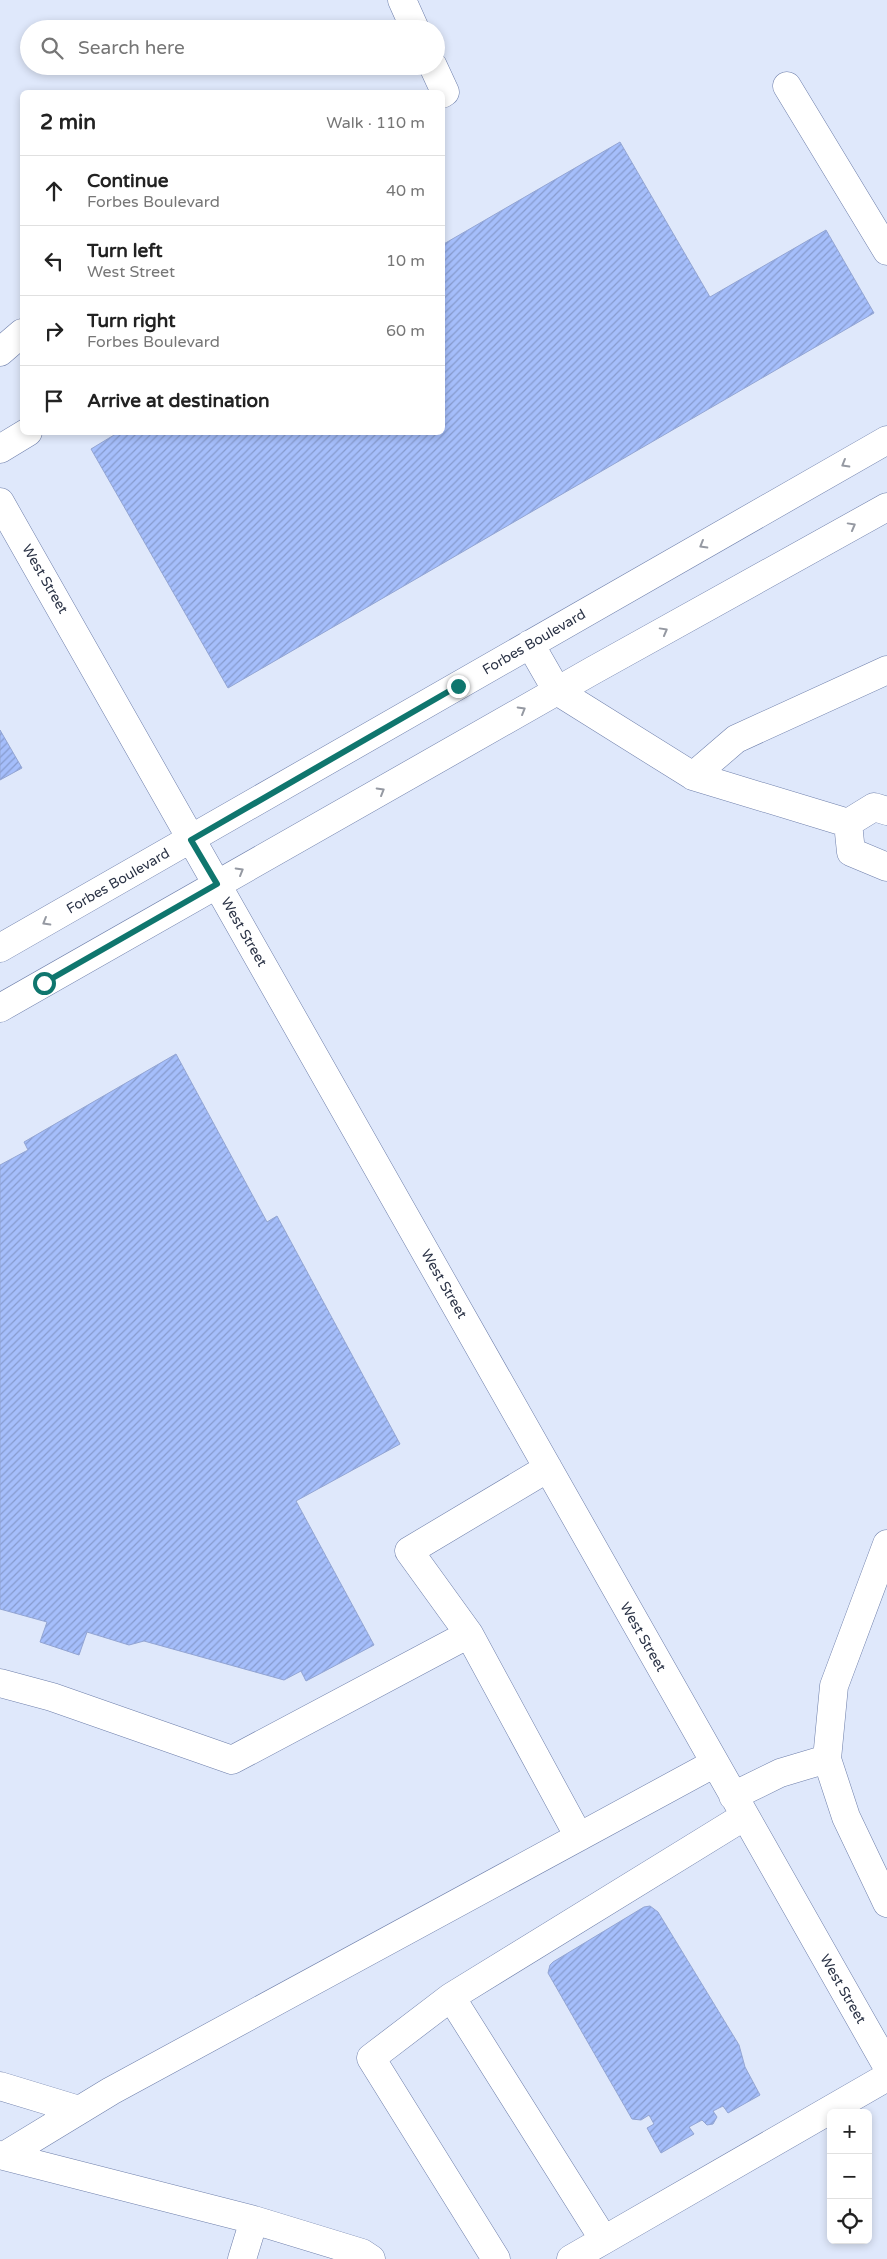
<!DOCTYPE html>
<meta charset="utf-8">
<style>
body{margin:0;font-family:"Varela Round",sans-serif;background:#f2f2f2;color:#222}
.controls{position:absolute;right:15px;bottom:15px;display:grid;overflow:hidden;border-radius:8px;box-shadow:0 2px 8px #0003}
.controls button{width:45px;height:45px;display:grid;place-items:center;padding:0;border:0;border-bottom:1px solid #e0e0e0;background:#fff;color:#222;font:25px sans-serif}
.stop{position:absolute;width:15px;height:15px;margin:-11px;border:4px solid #0f766e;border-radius:50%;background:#fff}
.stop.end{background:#0f766e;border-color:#fff;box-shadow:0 1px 5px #0008}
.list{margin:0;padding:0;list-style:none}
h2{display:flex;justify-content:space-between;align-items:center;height:65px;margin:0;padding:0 20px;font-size:21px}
h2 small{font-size:16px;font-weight:400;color:#767676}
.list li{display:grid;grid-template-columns:32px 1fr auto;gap:15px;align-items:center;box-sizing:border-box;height:70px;padding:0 20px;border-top:1px solid #e0e0e0}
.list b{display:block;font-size:19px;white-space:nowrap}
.list p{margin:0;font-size:16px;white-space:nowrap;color:#767676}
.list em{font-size:16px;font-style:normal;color:#767676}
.icon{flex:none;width:28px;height:28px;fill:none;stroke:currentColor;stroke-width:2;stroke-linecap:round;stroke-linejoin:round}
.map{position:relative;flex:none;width:887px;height:2259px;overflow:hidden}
.search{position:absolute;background:#fff;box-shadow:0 2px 8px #0003;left:20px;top:20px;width:425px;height:55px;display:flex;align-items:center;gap:12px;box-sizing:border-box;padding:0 18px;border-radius:28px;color:#767676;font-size:19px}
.panel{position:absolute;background:#fff;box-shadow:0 2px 8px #0003;left:20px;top:90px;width:425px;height:345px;border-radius:8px}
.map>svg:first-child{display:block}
.building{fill:url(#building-hatch);stroke:#93a5d3}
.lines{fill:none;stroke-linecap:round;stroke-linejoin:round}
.minor-casing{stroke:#6d7eaa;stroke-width:29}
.minor{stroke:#fff;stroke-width:28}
.oneway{stroke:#9599a2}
.route{stroke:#0f766e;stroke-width:6}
.labels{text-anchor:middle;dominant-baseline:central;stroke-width:4;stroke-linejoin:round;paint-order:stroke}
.street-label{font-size:14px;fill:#2b3346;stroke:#fff}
</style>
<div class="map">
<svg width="887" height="2259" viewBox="0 0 887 2259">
<defs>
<pattern id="building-hatch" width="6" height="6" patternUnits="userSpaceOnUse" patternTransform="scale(1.25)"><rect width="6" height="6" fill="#a5befb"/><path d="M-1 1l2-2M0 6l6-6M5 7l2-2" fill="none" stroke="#879bcd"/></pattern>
</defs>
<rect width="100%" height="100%" fill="#dfe8fb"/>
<path class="building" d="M620,142L710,297L826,230L874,313L228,688L91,449L119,432H442V245Z
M0,730L22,768L0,780Z
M176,1054L267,1222L277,1216L400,1444L296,1501L374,1645L306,1681L301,1671L284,1680L144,1641L129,1645L87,1632L79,1655L40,1642L47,1622L0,1609V1165L28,1150L24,1142Z
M650,1906L658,1912L739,2045L745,2067L760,2095L728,2113L723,2106L713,2111L717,2117L713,2124L707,2125L702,2120L689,2127L694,2134L661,2153L647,2128L654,2124L649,2115L641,2120L632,2119L548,1973L550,1965L553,1962L644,1907Z"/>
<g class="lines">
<defs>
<path id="minor" d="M402,0L415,29
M433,66L445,92L442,94
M787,86L887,251
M0,352L22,333
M0,449L28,432
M0,502L887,2066
M530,644L557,691L693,776L848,823L851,852L887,867
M693,776L736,739L887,670
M848,823L874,807L887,811
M0,948L887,440
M0,1008L592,671L887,507
M469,1634L409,1551L548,1468
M0,1683L52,1697L232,1760L469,1634L579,1837
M827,1759L846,1817L887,1903
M733,1796L780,1773L827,1759L834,1686L887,1544
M745,1816L451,1997L604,2240L887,2077
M451,1997L371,2058L496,2259
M0,2086L79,2110
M0,2155L254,2220L242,2259
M4,2156L111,2091L715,1763
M254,2220L362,2253L371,2259
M571,2259L604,2240"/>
</defs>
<use href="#minor" class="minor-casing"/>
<use href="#minor" class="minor"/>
</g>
<defs><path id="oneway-chevron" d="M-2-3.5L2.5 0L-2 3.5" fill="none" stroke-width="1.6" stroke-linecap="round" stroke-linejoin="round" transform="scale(1.25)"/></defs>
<g class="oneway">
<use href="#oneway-chevron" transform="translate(845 464) rotate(150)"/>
<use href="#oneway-chevron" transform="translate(852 526) rotate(-29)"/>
<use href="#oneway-chevron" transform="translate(703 545) rotate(150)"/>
<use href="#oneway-chevron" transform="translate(664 631) rotate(-29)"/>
<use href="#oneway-chevron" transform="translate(522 710) rotate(-30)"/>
<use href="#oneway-chevron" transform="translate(381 791) rotate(-30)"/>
<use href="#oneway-chevron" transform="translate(240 871) rotate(-30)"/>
<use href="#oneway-chevron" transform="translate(46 922) rotate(150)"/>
</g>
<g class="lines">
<path class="route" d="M44,983L217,884L191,840L458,686"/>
</g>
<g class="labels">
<g class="street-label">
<text transform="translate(45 579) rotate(60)">West Street</text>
<text transform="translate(534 642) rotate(-30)">Forbes Boulevard</text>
<text transform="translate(118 881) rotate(-30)">Forbes Boulevard</text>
<text transform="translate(244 932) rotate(60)">West Street</text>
<text transform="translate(444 1284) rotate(60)">West Street</text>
<text transform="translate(643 1637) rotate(60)">West Street</text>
<text transform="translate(843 1989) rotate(60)">West Street</text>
</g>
</g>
</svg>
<div class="controls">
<button>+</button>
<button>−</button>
<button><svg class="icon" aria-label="locate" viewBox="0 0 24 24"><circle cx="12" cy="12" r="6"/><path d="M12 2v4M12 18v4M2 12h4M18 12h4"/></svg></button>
</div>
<div class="stop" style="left:44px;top:983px"></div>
<div class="stop end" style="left:458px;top:686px"></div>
<div class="search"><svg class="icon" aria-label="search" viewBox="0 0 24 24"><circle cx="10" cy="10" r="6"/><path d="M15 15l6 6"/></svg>Search here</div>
<section class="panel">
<h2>2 min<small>Walk · 110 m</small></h2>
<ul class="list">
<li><svg class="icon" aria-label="ahead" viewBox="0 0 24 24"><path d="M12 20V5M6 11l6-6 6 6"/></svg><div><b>Continue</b><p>Forbes Boulevard</p></div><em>40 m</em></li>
<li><svg class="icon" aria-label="left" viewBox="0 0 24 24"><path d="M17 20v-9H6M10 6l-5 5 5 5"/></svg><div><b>Turn left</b><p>West Street</p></div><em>10 m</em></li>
<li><svg class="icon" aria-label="right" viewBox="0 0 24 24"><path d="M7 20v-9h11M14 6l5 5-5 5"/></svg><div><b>Turn right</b><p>Forbes Boulevard</p></div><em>60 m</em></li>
<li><svg class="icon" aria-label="arrive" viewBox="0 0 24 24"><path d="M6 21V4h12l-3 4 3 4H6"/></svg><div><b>Arrive at destination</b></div></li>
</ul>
</section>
</div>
